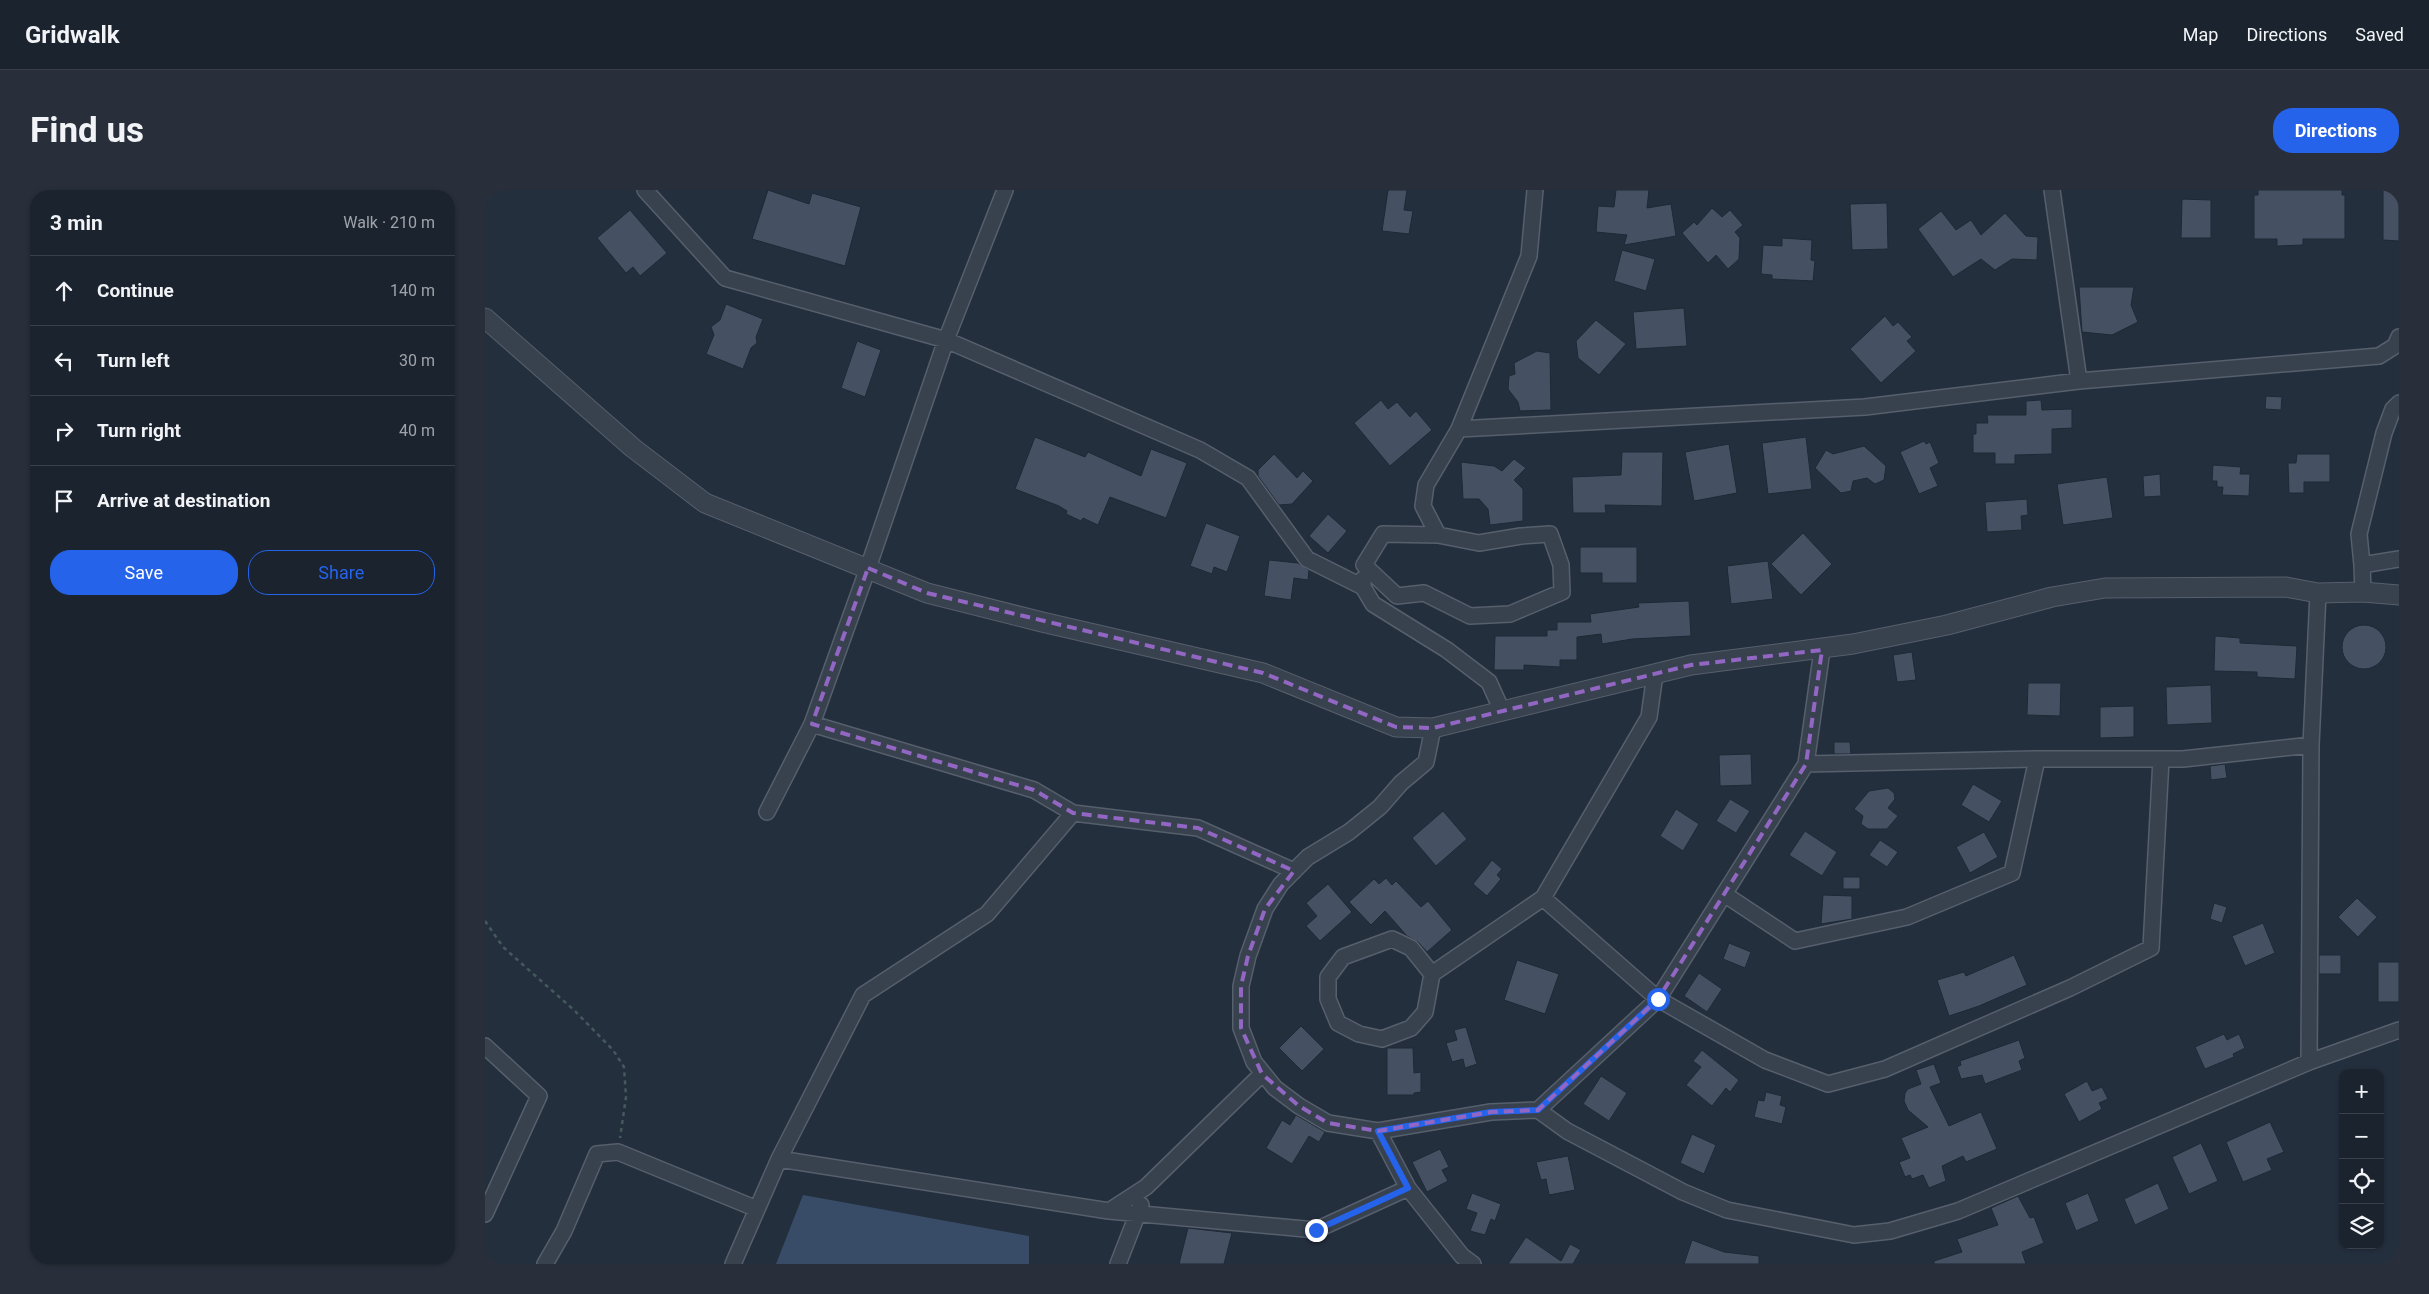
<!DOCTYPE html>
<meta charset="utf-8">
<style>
body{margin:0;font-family:Roboto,sans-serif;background:#282f3a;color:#f1f3f6}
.controls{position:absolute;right:15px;bottom:15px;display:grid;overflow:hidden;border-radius:10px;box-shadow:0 1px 4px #0004}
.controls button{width:45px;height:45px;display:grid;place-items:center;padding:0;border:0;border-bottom:1px solid #39404a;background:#1b232e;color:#f1f3f6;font:25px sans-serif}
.stop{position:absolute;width:15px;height:15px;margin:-11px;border:4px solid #2563eb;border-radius:50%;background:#fff}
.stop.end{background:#2563eb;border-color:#fff;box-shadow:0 1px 5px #0008}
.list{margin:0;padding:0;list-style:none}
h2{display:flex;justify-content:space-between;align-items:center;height:65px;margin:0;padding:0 20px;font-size:21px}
h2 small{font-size:16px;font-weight:400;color:#a0a4aa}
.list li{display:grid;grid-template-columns:32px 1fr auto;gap:15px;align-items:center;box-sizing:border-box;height:70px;padding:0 20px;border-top:1px solid #39404a}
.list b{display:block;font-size:19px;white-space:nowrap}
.list em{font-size:16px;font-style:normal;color:#a0a4aa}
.actions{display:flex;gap:10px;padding:15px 20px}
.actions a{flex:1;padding:11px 0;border:1px solid #2563eb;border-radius:20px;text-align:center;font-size:18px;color:#2563eb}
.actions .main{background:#2563eb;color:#fff}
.icon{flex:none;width:28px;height:28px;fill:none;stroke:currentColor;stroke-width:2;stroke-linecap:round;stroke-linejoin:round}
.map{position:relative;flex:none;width:1914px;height:1074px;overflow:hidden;border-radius:20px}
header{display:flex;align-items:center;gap:30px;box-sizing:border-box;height:70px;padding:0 25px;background:#1b232e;border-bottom:1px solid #39404a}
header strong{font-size:24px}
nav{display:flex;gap:28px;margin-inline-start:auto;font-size:18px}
.intro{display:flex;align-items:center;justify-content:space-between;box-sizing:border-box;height:120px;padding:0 30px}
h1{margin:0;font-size:35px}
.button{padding:12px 22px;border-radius:20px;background:#2563eb;color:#fff;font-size:18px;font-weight:700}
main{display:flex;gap:30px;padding:0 30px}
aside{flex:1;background:#1b232e;border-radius:20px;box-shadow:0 1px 4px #0004}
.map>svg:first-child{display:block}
.water{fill:#394c67}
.building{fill:#455162;stroke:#1f2835}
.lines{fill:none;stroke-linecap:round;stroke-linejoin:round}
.minor-casing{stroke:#565f6c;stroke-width:18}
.tertiary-casing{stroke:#565f6c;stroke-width:21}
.path{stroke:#44595c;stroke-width:2.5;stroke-dasharray:4 4;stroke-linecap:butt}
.minor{stroke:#38414e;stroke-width:15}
.tertiary{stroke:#38414e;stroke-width:19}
.route{stroke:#2563eb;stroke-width:6}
.marked{fill:none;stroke:#9266c3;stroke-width:4;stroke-dasharray:10 6;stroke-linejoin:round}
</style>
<header>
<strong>Gridwalk</strong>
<nav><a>Map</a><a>Directions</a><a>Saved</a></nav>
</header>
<div class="intro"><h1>Find us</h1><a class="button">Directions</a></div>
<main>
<aside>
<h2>3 min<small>Walk · 210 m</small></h2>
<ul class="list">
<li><svg class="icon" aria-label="ahead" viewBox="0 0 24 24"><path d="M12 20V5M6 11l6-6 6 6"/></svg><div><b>Continue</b></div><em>140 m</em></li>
<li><svg class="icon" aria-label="left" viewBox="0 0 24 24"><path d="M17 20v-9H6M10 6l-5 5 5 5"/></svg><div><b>Turn left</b></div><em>30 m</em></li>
<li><svg class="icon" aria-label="right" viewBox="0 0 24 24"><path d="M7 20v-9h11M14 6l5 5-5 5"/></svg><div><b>Turn right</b></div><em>40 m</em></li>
<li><svg class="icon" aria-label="arrive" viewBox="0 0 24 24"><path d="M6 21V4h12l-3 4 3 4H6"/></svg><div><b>Arrive at destination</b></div></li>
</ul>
<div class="actions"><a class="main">Save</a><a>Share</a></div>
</aside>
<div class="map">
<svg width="1914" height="1074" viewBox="0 0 1914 1074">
<rect width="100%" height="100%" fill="#242f3e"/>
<path class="water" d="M318,1005L544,1046V1074H291Z"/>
<path class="building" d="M283,0L324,14L327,3L376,17L360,76L267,49Z
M903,0H922L919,20L928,21L924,44L897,41Z
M1131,0H1164L1162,18L1186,14L1191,46L1139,55L1142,45L1111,42L1113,16L1129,17Z
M1773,0H1857V5H1860V49H1818V55L1792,56V49H1769V5H1773Z
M1898,0H1914V51L1898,50Z
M1697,9L1726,10V48H1696Z
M1402,13L1403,59L1367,60L1365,14Z
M1227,18L1237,27L1245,20L1258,35L1250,42L1255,48L1254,69L1243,79L1231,65L1223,73L1197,43L1209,32L1212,35Z
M145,20L182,63L155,86L148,77L141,83L112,48Z
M1456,21L1471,40L1486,30L1496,45L1520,23L1541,46L1553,47L1552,70L1527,69L1510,80L1496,69L1468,87L1433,39Z
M1297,48L1327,50L1326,70L1330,71L1328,91L1287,89V85L1276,84L1278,55L1297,56Z
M1137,60L1170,69L1161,101L1129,91Z
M1594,97H1649L1646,115L1653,132L1627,145L1597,142Z
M241,114L278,129L271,147L272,153L266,158L258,179L221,164L229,145L226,137L235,130Z
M1199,118L1202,156L1151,159L1148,122Z
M1400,126L1408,136L1413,132L1427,147L1422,151L1431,161L1396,193L1365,159Z
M1111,130L1141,154L1114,185L1093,168L1091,151Z
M372,151L396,160L380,207L356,198Z
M1052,161L1065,163L1066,220L1035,221L1033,212L1023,199L1024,186L1030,184L1029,173Z
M1781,206L1797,207L1796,220L1780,219Z
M896,210L903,219L912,212L925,227L931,221L947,240L905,276L869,233Z
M1556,210L1557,220L1587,219V238L1567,239V264L1530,265V274H1510V263H1488V244H1491V233H1503L1502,225H1541V211Z
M550,247L600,267L603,262L656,286L666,259L702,273L681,328L625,307L613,335L598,328L596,331L581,324L582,321L574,316L530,299Z
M1321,247L1327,299L1283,304L1277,253Z
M1439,251L1441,254L1445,252L1454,273L1445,278L1453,296L1434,304L1415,262Z
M1244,254L1252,303L1209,311L1200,262Z
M1379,256L1401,276L1399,290L1390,294L1382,288L1368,291L1366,301L1356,303L1330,278L1341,260L1348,264Z
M1137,262H1178L1177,316L1120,315L1121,323H1088L1087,287L1136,285Z
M789,264L812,288L818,281L828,291L807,314L794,315L773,286V280Z
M1812,264H1845V292H1819V303H1804L1803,273H1811Z
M1029,269L1041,278L1029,290L1038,299V331L1005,335L1003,319L994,309H978L976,272L1009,276L1017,281Z
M1728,275L1756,277L1755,284H1765L1764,306L1737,305L1738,297H1732V291H1727Z
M1675,284L1676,306L1659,307L1658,286Z
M1622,287L1628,328L1578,335L1572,294Z
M1542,309L1543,325L1536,326L1537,340L1502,342L1500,312Z
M843,324L862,341L843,363L824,346Z
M721,333L755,346L742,382L729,377L727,384L705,376Z
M1318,343L1347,374L1316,405L1286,374Z
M1095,357H1152V393H1117V383H1095Z
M784,370L813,373L824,380L823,390L809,388L806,410L779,406Z
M1283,371L1288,409L1246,414L1242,376Z
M1204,411L1206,446L1147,449L1117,454L1116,444L1092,447V470H1075V477L1039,475V480H1009L1010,446H1062V440H1072V432H1106L1105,424L1154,417L1153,413Z
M1857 457a22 22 0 1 1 44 0a22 22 0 1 1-44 0Z
M1730,446L1755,448V453L1812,456L1810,489L1772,487V482L1729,481Z
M1427,462L1431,490L1412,492L1408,465Z
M1543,493H1576L1575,526L1542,525Z
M1726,495L1727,533L1682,535L1681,497Z
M1649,516V547L1615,548V517Z
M1349,552H1365L1366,564H1349Z
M1266,564L1267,595L1235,596L1234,565Z
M1740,574L1742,588L1726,590L1725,576Z
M1488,594L1517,611L1504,632L1476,615Z
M1403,598L1409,603L1410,609L1403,618L1413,626L1402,639H1383L1376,634L1378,626L1369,619L1384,601Z
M1245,609L1265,621L1251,643L1231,631Z
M1191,619L1214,634L1198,661L1175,646Z
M958,621L982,649L951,676L927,648Z
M1320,641L1352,662L1337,686L1304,665Z
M1499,642L1513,667L1485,683L1471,657Z
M1395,650L1413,662L1402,677L1384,665Z
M1007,670L1017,679L1012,685L1016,689L1002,706L988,694Z
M1358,687H1375V699H1358Z
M901,688L907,695L911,691L936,717L943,711L967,740L942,762L933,752L922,746L900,721L886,735L864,712L889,689L894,694Z
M843,694L867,722L835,751L821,736L832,726L821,713Z
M1338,705L1367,706V729L1336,734Z
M1872,708L1892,727L1873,747L1853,727Z
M1729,713L1742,717L1737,733L1725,729Z
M1778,733L1790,763L1760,776L1747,746Z
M1244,753L1266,762L1260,778L1238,769Z
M1529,765L1542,795L1494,816L1464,826L1452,790L1479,782L1481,786Z
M1834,765H1856V784H1834Z
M1032,770L1074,784L1060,824L1019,810Z
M1893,772H1914V812H1893Z
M1214,783L1237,799L1222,822L1199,806Z
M816,836L839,859L817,881L794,858Z
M981,837L992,874L980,878L978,869L967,872L961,853L972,850L969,840Z
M1739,844L1742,850L1754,844L1760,858L1748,864L1749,867L1720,879L1710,857Z
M1534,850L1540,868L1534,871L1537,880L1500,894L1497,885L1476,889L1472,877L1476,875L1475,871Z
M902,858H928L929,883L936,882V902L929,903V905H902Z
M1217,860L1254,890L1245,902L1241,898L1227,916L1201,895L1216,877L1208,871Z
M1449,874L1456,893L1445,897L1464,936L1496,922L1512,959L1481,972L1478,966L1457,976L1461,991L1444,998L1438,985L1427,989L1425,985L1420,987L1414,972L1425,968L1416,948L1443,937L1423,920L1419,911L1420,903L1423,899L1436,894L1431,880Z
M1116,886L1142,903L1124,931L1098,914Z
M1602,891L1607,901L1617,897L1623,909L1614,913L1617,919L1594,932L1579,904Z
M1281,902L1297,906L1295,915L1301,917L1297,934L1269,927L1273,910L1279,911Z
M811,925L840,942L834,952L824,946L807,974L781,958L797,930L805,935Z
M1785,932L1799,962L1782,969L1787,980L1758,992L1741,952Z
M1207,944L1231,955L1219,984L1195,973Z
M1716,953L1733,991L1704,1004L1687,967Z
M955,959L964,977L957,980L963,991L942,1002L927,972Z
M1083,966L1090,1000L1064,1005L1061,989L1056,990L1051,972Z
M1673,993L1684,1019L1650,1035L1639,1009Z
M987,1003L1016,1014L1010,1031L1006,1029L1000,1045L985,1041L992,1023L981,1019Z
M1603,1003L1614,1031L1591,1041L1580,1013Z
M1533,1006L1545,1028L1549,1027L1559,1053L1537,1062L1541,1074H1449V1071L1477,1062L1472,1049L1513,1035L1506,1018Z
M703,1038L747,1043L739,1074H694Z
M1041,1047L1076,1071L1085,1054L1096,1060L1088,1074H1023Z
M1207,1050L1239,1062L1274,1066V1074H1199Z"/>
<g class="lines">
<defs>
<path id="minor" d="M160,0L240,88L461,150L520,0
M1594,191L1894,166L1910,156L1914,147
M974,239L1044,66L1050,0
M953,345L898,344L879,375L912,406L939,403L985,426L1025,424L1077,402L1076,375L1065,344L1036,346L994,353L953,345L938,316L941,295L974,239L1380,217L1594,191L1567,0
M1877,375L1874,344L1899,243L1908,219L1914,213
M878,389V397L888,414L962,460L1004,492L1017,521
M1878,402L1877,375L1914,369
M948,538L941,572L916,593L895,617L864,642L823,667L796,694L780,719L763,766L756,796V838L769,872L790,898L814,916L843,933L893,941L1006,922L1053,920L1082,941L1198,1002L1242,1020L1369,1045L1405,1041L1473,1021L1824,872
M1826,555L1824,872L1914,840
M1321,574L1552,569H1698L1826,555L1833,403
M282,622L327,534
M588,623L502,724L378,805L294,969L624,1021
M809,681L713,638L588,623L549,600L327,534L383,378L461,150L715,260L763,288L822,369L878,397
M1239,704L1310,751L1422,727L1527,683L1552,569
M1058,708L1173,809L1321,574L1337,460
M947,784L940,822L926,838L897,849L874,844L853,833L843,809V787L858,767L907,749L926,758L947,784L1058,708L1164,527L1170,484
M0,856L54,906L0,1024
M777,884L661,997L624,1021L831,1040L923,998L893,941
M1053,920L1173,809L1280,870L1343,894L1400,879L1585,798L1666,758L1676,569
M923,998L977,1066L988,1074
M60,1074L79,1041L112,964L133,962L272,1019
M248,1074L294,969
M633,1074L656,1015"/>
<path id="tertiary" d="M0,128L148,258L220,313L442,403L557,432L778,483L911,537L948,538L1206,475L1368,454L1462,435L1567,407L1620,398L1801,397L1833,403L1878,402L1914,405"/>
</defs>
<use href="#minor" class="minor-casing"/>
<use href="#tertiary" class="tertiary-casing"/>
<path class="path" d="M0,731L18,757L90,821L128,860L139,877L141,907L135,948"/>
<use href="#minor" class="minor"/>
<use href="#tertiary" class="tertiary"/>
</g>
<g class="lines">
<path class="route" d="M831,1040L923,998L893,941L1006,922L1053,920L1173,809"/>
</g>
<path class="marked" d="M383,378L442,403L778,483L911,537L948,538L1206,475L1337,460L1321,574L1173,809L1053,920L1006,922L893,941L843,933L814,916L777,884L756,838V796L763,766L780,719L809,681L713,638L588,623L549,600L327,534Z"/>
</svg>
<div class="controls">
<button>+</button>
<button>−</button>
<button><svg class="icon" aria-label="locate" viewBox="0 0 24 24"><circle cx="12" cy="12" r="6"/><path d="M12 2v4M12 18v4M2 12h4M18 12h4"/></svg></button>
<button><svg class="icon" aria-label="layers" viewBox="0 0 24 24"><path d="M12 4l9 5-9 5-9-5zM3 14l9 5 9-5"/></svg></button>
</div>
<div class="stop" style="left:1173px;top:809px"></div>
<div class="stop end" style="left:831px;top:1040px"></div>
</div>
</main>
